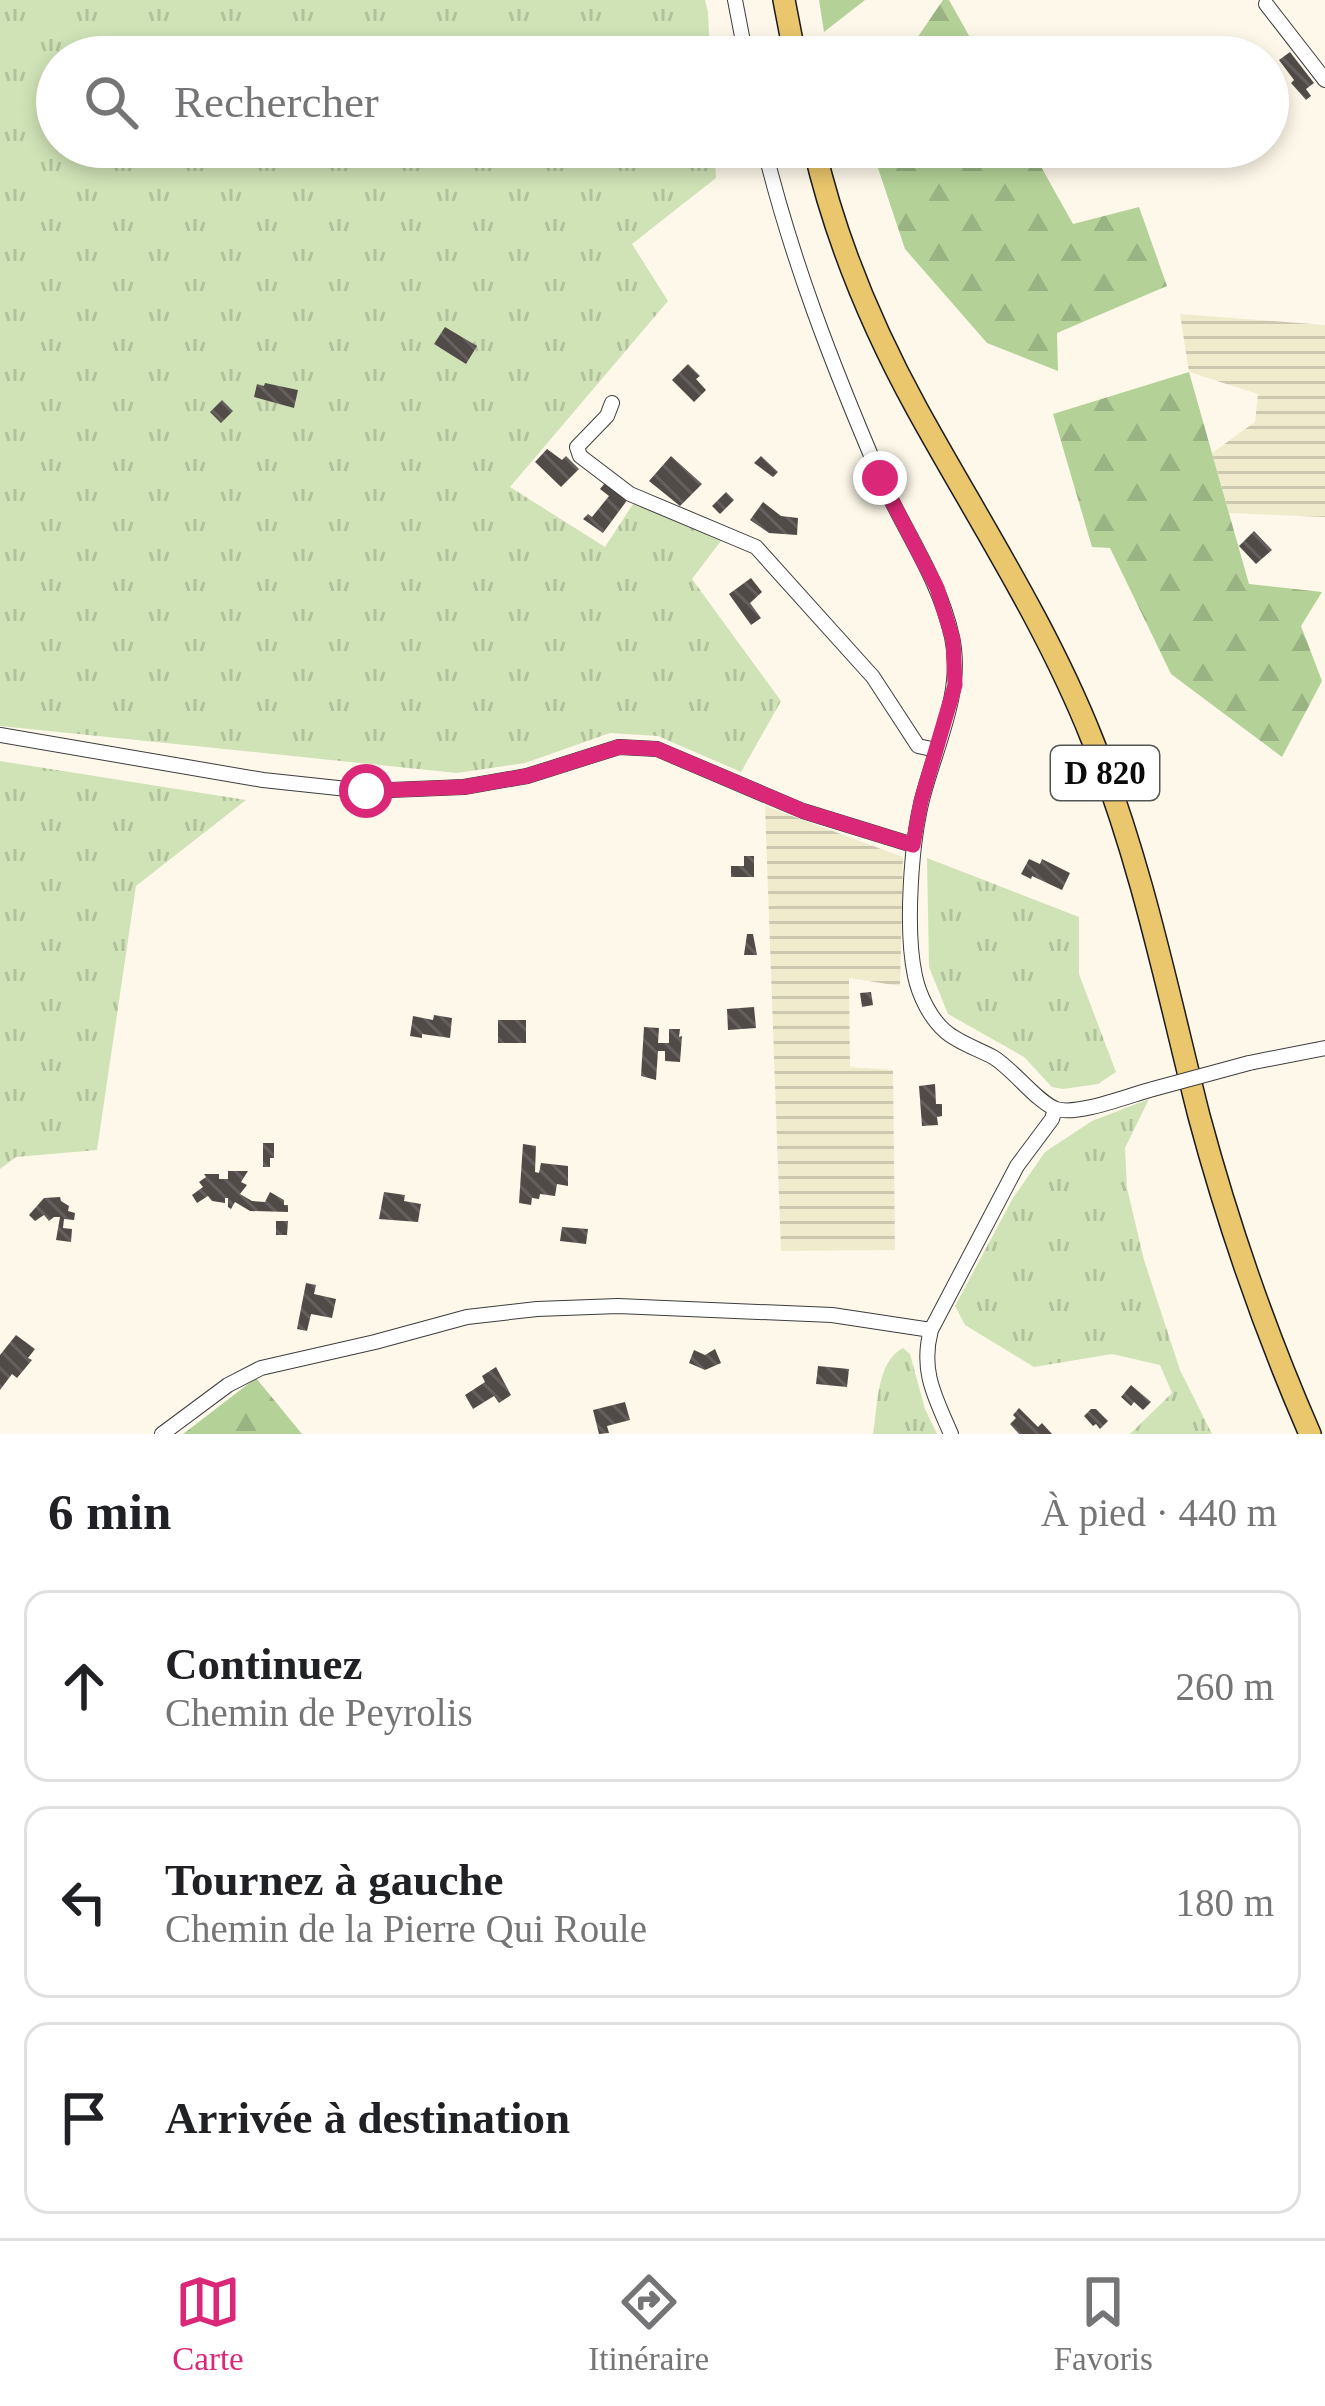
<!DOCTYPE html>
<html lang="fr">
<meta charset="utf-8">
<style>
body{margin:0;font-family:Georgia,serif;background:#f6f6f6;color:#202124}
.stop{position:absolute;width:36px;height:36px;margin:-27px;border:9px solid #db2777;border-radius:50%;background:#fff}
.stop.end{background:#db2777;border-color:#fff;box-shadow:0 3px 12px #0008}
.list{margin:0;padding:0;list-style:none}
h2{display:flex;justify-content:space-between;align-items:center;height:156px;margin:0;padding:0 48px;font-size:51px}
h2 small{font-size:39px;font-weight:400;color:#757577}
.list li{display:grid;grid-template-columns:78px 1fr auto;gap:36px;align-items:center;box-sizing:border-box;height:192px;margin:0 24px 24px;padding:0 24px;border:3px solid #e0e0e0;border-radius:24px}
.list b{display:block;font-size:45px;white-space:nowrap}
.list p{margin:0;font-size:39px;white-space:nowrap;color:#757577}
.list em{font-size:39px;font-style:normal;color:#757577}
.icon{flex:none;width:66px;height:66px;fill:none;stroke:currentColor;stroke-width:2;stroke-linecap:round;stroke-linejoin:round}
.map{position:relative;flex:none;width:1325px;height:1434px;overflow:hidden}
.search{position:absolute;background:#fff;box-shadow:0 6px 18px #0003;left:36px;right:36px;top:36px;height:132px;display:flex;align-items:center;gap:30px;box-sizing:border-box;padding:0 42px;border-radius:66px;color:#757577;font-size:45px}
.sheet{height:804px;background:#fff}
nav{display:flex;justify-content:space-around;align-items:center;box-sizing:border-box;height:168px;border-top:3px solid #e0e0e0;background:#fff;font-size:33px;color:#757577}
nav a{display:grid;justify-items:center;gap:6px}
nav .on{color:#db2777}
.map>svg:first-child{display:block}
.farmland{fill:url(#farmland-rules)}
.grass{fill:url(#grass-tufts)}
.forest{fill:url(#forest-firs)}
.building{fill:url(#building-back-hatch)}
.lines{fill:none;stroke-linecap:round;stroke-linejoin:round}
.minor-casing{stroke:#3d3d3d;stroke-width:16}
.primary-casing{stroke:#1b1b1b;stroke-width:24}
.minor{stroke:#fff;stroke-width:14}
.primary{stroke:#eac66c;stroke-width:21}
.minor-bridge-casing{stroke:#3d3d3d;stroke-width:16;stroke-linecap:butt}
.minor-bridge{stroke:#fff;stroke-width:14}
.route{stroke:#db2777;stroke-width:15}
.labels{text-anchor:middle;dominant-baseline:central;stroke-width:12;stroke-linejoin:round;paint-order:stroke}
.shield{fill:#fff;stroke:#545454;stroke-width:3}
.shield-label{font-size:33px;font-weight:bold;fill:#0a0a0a}
</style>
<div class="map">
<svg width="1325" height="1434" viewBox="0 0 1325 1434">
<defs>
<pattern id="farmland-rules" width="6" height="5" patternUnits="userSpaceOnUse" patternTransform="scale(3)"><rect width="6" height="5" fill="#f0ebcd"/><path d="M0 2.5h6" fill="none" stroke="#ccc8af"/></pattern>
<pattern id="grass-tufts" width="24" height="20" patternUnits="userSpaceOnUse" patternTransform="scale(3)"><rect width="24" height="20" fill="#d0e3b7"/><path d="M3 7l-1-3M5 7V3M7 7l1-3M15 17l-1-3M17 17v-4M19 17l1-3" fill="none" stroke="#b1c19c"/></pattern>
<pattern id="forest-firs" width="22" height="20" patternUnits="userSpaceOnUse" patternTransform="scale(3)"><rect width="22" height="20" fill="#b4d298"/><path d="M5 1l3.5 6h-7zM16 11l3.5 6h-7z" fill="#99b382"/></pattern>
<pattern id="building-back-hatch" width="6" height="6" patternUnits="userSpaceOnUse" patternTransform="scale(3)"><rect width="6" height="6" fill="#514b48"/><path d="M-1 5l2 2M0 0l6 6M5-1l2 2" fill="none" stroke="#65605e"/></pattern>
</defs>
<rect width="100%" height="100%" fill="#fdf8e9"/>
<path class="farmland" d="M1180,314L1325,325V517L1229,513L1212,453L1255,422L1258,394L1189,372Z
M765,806L903,857L900,986L849,978L850,1067L893,1070L895,1250L781,1251Z"/>
<path class="grass" d="M0,0H705L708,12L710,57H57V147H714L716,178L632,244L668,301L510,487L605,547L633,504L724,537L692,579L781,701L741,772L658,736L610,733L525,763L457,773L0,726Z
M0,761L246,800L136,886L97,1150L16,1157L0,1169Z
M927,858L1079,917V974L1116,1072L1098,1084L1063,1089L1052,1087L1024,1057L948,1014L929,967Z
M1149,1099L1125,1148L1127,1188L1144,1260L1180,1370L1212,1434H1130L1172,1393L1160,1365L1112,1354L1034,1367L965,1325L955,1306L1013,1198L1045,1152L1092,1121Z
M903,1348L910,1354L925,1409L937,1434H873C878,1406 876,1362 903,1348Z"/>
<path class="forest" d="M819,0H865L824,32Z
M943,0H949L981,57H904Z
M871,147H1030L1073,224L1139,207L1167,286L1057,333L1058,371L987,343L905,249Z
M1189,372L1249,584L1322,592L1301,626L1322,681L1282,757L1171,674L1110,548L1092,547L1053,414Z
M256,1378L302,1434H183Z"/>
<path class="building" d="M1290,52L1314,83L1306,89L1311,96L1306,100L1291,83L1294,80L1279,60Z
M445,327L477,346L466,364L434,344Z
M688,364L700,376L696,379L706,390L694,402L672,380Z
M265,383L298,390L294,408L254,397L257,384L264,386Z
M222,400L233,411L221,423L210,412Z
M547,449L562,460L566,456L579,469L561,487L535,462Z
M671,456L702,484L680,506L649,481Z
M761,456L778,472L773,477L754,463Z
M605,483L628,499L603,533L583,519L588,514L592,517L609,496L600,489Z
M726,492L734,500L720,514L712,506Z
M763,502L781,516L798,518L797,535L769,533L750,520Z
M1254,531L1272,550L1256,564L1239,546Z
M751,578L762,592L750,603L761,618L751,625L729,594Z
M744,856H754V877H731V866H744Z
M1029,859L1040,864L1042,859L1070,873L1062,890L1032,876L1031,879L1021,874Z
M747,934H753L757,955H744Z
M871,992L873,1005L862,1007L860,993Z
M754,1007L756,1028L728,1030L727,1009Z
M434,1015L452,1018L450,1038L422,1034V1038L410,1036L413,1016L433,1020Z
M498,1020H526V1043H498Z
M644,1027L659,1028L658,1043H669V1029H680L679,1037L682,1036L680,1062L665,1061V1051H658L656,1080L641,1076Z
M935,1084L936,1104H942V1116L937,1117L938,1125L922,1126L919,1086Z
M263,1143H274V1158H270V1167H263Z
M523,1144L536,1146L535,1172L539,1173L541,1163L568,1166V1186L557,1184L555,1196L540,1194L539,1199L532,1198L531,1205L519,1203Z
M228,1171H248L241,1182L247,1185L240,1194L252,1201L265,1202L270,1192L284,1200V1205H288V1212L250,1211L235,1202L231,1209L228,1207V1198H225V1203L212,1201L208,1196L197,1203L192,1195L203,1187L199,1182L206,1177L204,1174H219V1179H228Z
M384,1192L405,1195L404,1201L421,1204L418,1222L379,1219Z
M60,1197L61,1201L69,1206L68,1211L75,1213L74,1220L64,1219L63,1228L72,1229L71,1242L56,1240L60,1217H54L49,1221L44,1215L35,1221L29,1215L44,1198Z
M276,1221H288L287,1235H276Z
M562,1227L588,1229L586,1244L560,1241Z
M306,1283L316,1285L314,1294L336,1299L332,1318L311,1314L307,1331L297,1329Z
M16,1335L35,1349L28,1358L32,1360L17,1378L12,1374L0,1390V1355Z
M715,1349L721,1363L705,1370L689,1363L694,1350L705,1355Z
M818,1366L849,1369L847,1387L816,1384Z
M496,1367L511,1395L499,1403L494,1396L473,1409L465,1395L485,1382L482,1376Z
M1131,1385L1151,1402L1143,1410L1134,1402L1131,1406L1121,1397Z
M625,1402L630,1420L607,1426L609,1433L599,1434L593,1410Z
M1019,1408L1038,1427L1042,1423L1052,1434H1019L1010,1424L1016,1418L1013,1415Z
M1091,1409H1096L1108,1421L1100,1429L1096,1424L1093,1426L1084,1416Z"/>
<g class="lines">
<defs>
<path id="minor" d="M735,0L746,57
M1266,4L1325,80
M764,147C792,261 832,364 878,472C902,528 939,577 952,637C964,690 936,746 923,796C911,841 905,930 915,976C919,995 930,1018 945,1031C957,1042 978,1049 993,1057C1013,1069 1037,1102 1056,1109C1078,1116 1130,1095 1153,1089
M612,403L607,416L577,447L580,456L630,494L756,547L873,677L918,746L936,750
M0,735L263,780L366,791L464,787L527,776L619,747L657,749L803,811L913,845
M1249,1063L1325,1048
M162,1434L228,1385L261,1368L375,1342L467,1317L537,1309L618,1306L832,1315L931,1330
M951,1434C935,1397 920,1371 931,1330L1017,1166L1052,1119L1055,1109"/>
<path id="primary" d="M784,0L795,57
M814,147C835,238 872,327 917,409C977,518 1046,623 1092,739C1141,860 1167,989 1199,1116C1228,1224 1265,1331 1310,1434"/>
</defs>
<use href="#minor" class="minor-casing"/>
<use href="#primary" class="primary-casing"/>
<use href="#minor" class="minor"/>
<use href="#primary" class="primary"/>
<defs>
<path id="minor-bridge" d="M1153,1089L1249,1063"/>
</defs>
<use href="#minor-bridge" class="minor-bridge-casing"/>
<use href="#minor-bridge" class="minor-bridge"/>
</g>
<g class="lines">
<path class="route" d="M366,791L464,787L527,776L619,747L657,749L803,811L913,845L921,801L955,685L953,640L937,588L880,478"/>
</g>
<g class="labels">
<rect class="shield" x="1051" y="746" width="108" height="54" rx="9"/>
<g class="shield-label">
<text x="1105" y="773">D 820</text>
</g>
</g>
</svg>
<div class="stop" style="left:366px;top:791px"></div>
<div class="stop end" style="left:880px;top:478px"></div>
<div class="search"><svg class="icon" aria-label="search" viewBox="0 0 24 24"><circle cx="10" cy="10" r="6"/><path d="M15 15l6 6"/></svg>Rechercher</div>
</div>
<section class="sheet">
<h2>6 min<small>À pied · 440 m</small></h2>
<ul class="list">
<li><svg class="icon" aria-label="ahead" viewBox="0 0 24 24"><path d="M12 20V5M6 11l6-6 6 6"/></svg><div><b>Continuez</b><p>Chemin de Peyrolis</p></div><em>260 m</em></li>
<li><svg class="icon" aria-label="left" viewBox="0 0 24 24"><path d="M17 20v-9H6M10 6l-5 5 5 5"/></svg><div><b>Tournez à gauche</b><p>Chemin de la Pierre Qui Roule</p></div><em>180 m</em></li>
<li><svg class="icon" aria-label="arrive" viewBox="0 0 24 24"><path d="M6 21V4h12l-3 4 3 4H6"/></svg><div><b>Arrivée à destination</b></div></li>
</ul>
</section>
<nav>
<a class="on"><svg class="icon" aria-label="map" viewBox="0 0 24 24"><path d="M3 6l6-2 6 2 6-2v14l-6 2-6-2-6 2zM9 4v14M15 6v14"/></svg>Carte</a>
<a><svg class="icon" aria-label="directions" viewBox="0 0 24 24"><path d="M12 3l9 9-9 9-9-9zM9 14v-3h6M13 9l2 2-2 2"/></svg>Itinéraire</a>
<a><svg class="icon" aria-label="saved" viewBox="0 0 24 24"><path d="M7 4h10v16l-5-4-5 4z"/></svg>Favoris</a>
</nav>
